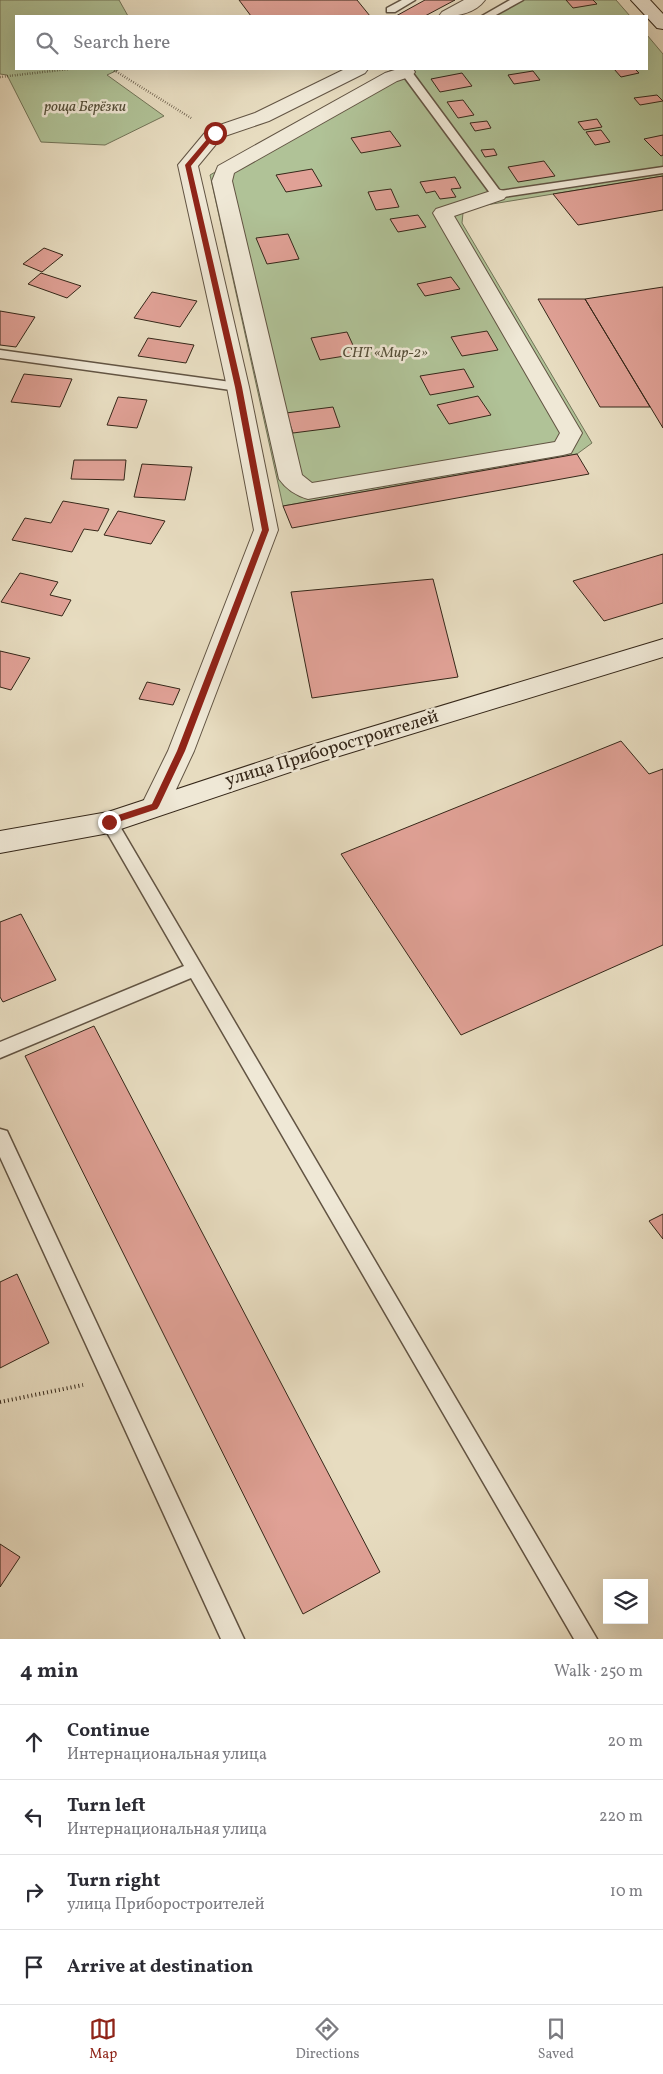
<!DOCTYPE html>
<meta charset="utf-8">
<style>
body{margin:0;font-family:Vollkorn,serif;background:#f7f7f7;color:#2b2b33}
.controls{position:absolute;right:15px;bottom:15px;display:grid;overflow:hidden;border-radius:0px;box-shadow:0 5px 20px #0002}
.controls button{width:45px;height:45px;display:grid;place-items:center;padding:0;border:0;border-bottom:1px solid #e1e1e2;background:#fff;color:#2b2b33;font:25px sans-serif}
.stop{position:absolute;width:15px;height:15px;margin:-11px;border:4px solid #8f2418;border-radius:50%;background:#fff}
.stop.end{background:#8f2418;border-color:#fff;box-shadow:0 1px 5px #0008}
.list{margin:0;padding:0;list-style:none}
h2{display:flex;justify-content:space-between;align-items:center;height:65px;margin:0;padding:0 20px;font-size:21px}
h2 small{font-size:16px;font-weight:400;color:#7c7c81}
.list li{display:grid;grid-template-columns:32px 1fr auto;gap:15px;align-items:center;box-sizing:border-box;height:75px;padding:0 20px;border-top:1px solid #e1e1e2}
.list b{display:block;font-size:19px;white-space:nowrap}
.list p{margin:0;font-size:16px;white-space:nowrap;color:#7c7c81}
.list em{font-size:16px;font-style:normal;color:#7c7c81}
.icon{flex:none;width:28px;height:28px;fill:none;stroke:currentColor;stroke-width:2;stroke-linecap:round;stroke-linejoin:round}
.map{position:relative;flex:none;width:663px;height:1639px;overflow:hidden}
.search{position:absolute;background:#fff;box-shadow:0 5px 20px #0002;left:15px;right:15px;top:15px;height:55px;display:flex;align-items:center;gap:12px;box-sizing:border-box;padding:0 18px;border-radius:0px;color:#7c7c81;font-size:19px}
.sheet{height:365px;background:#fff}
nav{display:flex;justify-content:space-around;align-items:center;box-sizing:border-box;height:70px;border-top:1px solid #e1e1e2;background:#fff;font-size:14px;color:#7c7c81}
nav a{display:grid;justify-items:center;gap:2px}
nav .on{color:#8f2418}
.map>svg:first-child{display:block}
.green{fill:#b0c297;stroke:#727458}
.building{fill:#e0a196;stroke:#352719}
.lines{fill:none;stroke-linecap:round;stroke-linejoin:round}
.lane-casing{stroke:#625443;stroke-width:3}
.street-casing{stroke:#625443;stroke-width:2}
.secondary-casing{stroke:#352719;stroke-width:2}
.path-far1{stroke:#352719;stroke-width:2.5;stroke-dasharray:0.5 2;stroke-linecap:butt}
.path{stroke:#352719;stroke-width:4;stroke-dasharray:1 3;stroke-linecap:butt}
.lane{fill:#efe8d6;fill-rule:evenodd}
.street{fill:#efe8d6;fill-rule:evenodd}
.secondary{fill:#efe8d6;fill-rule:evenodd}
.route{fill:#8f2418}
.labels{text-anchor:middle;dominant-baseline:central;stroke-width:5;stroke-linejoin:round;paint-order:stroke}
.far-park-label{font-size:15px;font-style:italic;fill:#544e38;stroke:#efe8d6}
.street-label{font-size:18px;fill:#352719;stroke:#efe8d6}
</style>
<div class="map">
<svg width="663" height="1639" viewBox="0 0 663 1639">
<rect width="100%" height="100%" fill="#e7dcc0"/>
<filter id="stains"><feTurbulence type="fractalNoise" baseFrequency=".004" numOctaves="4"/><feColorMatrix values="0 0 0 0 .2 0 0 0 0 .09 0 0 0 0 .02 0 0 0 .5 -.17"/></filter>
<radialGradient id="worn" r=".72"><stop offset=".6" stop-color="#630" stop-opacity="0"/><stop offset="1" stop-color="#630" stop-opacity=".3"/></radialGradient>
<path class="green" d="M0,0H119L128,16H16V69H120L107,75L164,116L105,145L41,142L7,75L0,74Z
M511,0H616L630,16H483Z
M647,35L663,54V176L480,206L463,213L462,223L592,443L577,454L283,506L210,175L393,69H647Z"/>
<path class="building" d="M239,0H357L370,16H251Z
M425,0H455L425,16H396Z
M566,0H593L597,4L573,8Z
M614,69H635L639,73L621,77Z
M533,71L540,80L514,84L508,75Z
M462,73L472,86L440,92L431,79Z
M657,95L663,101L640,105L634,98Z
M463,100L474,115L458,118L447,102Z
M597,119L602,127L584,130L578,122Z
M487,121L491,128L475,131L470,123Z
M601,130L610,142L595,145L586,132Z
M390,131L401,146L361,153L351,138Z
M663,135V155L661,156L644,139Z
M494,149L497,155L485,157L481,150Z
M544,161L555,176L518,182L508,167Z
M312,169L322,186L286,192L276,175Z
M663,176V210L578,225L553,194Z
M455,177L461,188L451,189L456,197L440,199L435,191L426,193L420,182Z
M391,189L399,207L376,210L368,192Z
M418,215L426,227L398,232L390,219Z
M288,234L299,259L267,264L256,238Z
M44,248L63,255L42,272L23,264Z
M41,273L81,286L67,298L28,284Z
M451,277L460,289L425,296L417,284Z
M663,287V428L585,299Z
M152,292L197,301L180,327L134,318Z
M538,299H585L650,407H600Z
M0,311L35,317L16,347L0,345Z
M487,331L498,350L462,356L451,337Z
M347,332L357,354L320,360L311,338Z
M148,338L194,345L186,363L138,356Z
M464,369L474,387L430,395L420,376Z
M24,374L72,379L60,407L11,402Z
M478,396L491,415L449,424L437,405Z
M118,397L147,400L137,428L107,425Z
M333,407L340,427L293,433L286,413Z
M577,454L589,474L292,528L283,506Z
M74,460H126L124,480L71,479Z
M142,464L192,467L185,500L134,497Z
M63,501L109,509L98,531L84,529L72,552L12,540L25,518L51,523Z
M118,511L165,521L151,544L104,535Z
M663,554V603L604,621L573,581Z
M20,573L58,582L50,595L71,600L62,616L1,602Z
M433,579L458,677L312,698L291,592Z
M0,651L30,658L11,690L0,687Z
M147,682L180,689L173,705L139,699Z
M621,741L649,774L663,769V945L461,1035L341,854Z
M21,914L56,980L3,1002L0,997V922Z
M94,1026L380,1572L303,1614L25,1056Z
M663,1214V1239L649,1221Z
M17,1274L49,1343L0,1368V1282Z
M0,1544L20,1557L0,1587Z"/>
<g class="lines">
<defs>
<path id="lane" d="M402,0H415L395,12H387V8Z
M510,0H523L494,16H482Z
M403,69H414L412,72L500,191L663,167V173L497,198L493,197L402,74L401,72Z
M0,350L238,383L245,387L238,391L0,358Z
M109,816L115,818L597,1639H574L191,978L0,1058V1042L184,966L101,822L103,818Z
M0,1129L7,1131L244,1639H221L0,1157Z"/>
<path id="street" d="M464,0H485C475,14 455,17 439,16L442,12Z
M345,69H368L365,73L269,121L222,137L198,166L249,387L278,530L194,751L165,813L155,816L145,813L141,806L168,751L254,530L227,387L178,165L208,129L255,113Z
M398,69H413L415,72L412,76L397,81L234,173L232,181L302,475L312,483L555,442L560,433L433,213L436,209L497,189L504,191L507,195L504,199L454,216L582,433L571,453L563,455L308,499C297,496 286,489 279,479L212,181L218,166L385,73Z"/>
<path id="secondary" d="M631,0H650L663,14V29L657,28Z
M663,639V657L323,761L109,833L0,853V831L108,812L305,747Z"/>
</defs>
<use href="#lane" class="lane-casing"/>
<use href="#street" class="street-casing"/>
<use href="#secondary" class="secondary-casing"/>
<path class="path-far1" d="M112,69L191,118
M0,77L69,69"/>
<path class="path" d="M0,1402L83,1385"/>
<use href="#lane" class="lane"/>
<use href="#street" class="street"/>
<use href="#secondary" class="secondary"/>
</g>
<path class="route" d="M213,132L218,133L191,166L242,387L269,530L185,751L159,806L157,809L109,825L105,822L106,819L152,804L177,751L262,530L235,387L185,165Z"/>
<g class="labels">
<g class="far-park-label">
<text x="85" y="107">роща Берёзки</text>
<text x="385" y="353">СНТ «Мир-2»</text>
</g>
<g class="street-label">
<text transform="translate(332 749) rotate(-17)">улица Приборостроителей</text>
</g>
</g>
<rect width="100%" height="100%" filter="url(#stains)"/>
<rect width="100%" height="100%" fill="url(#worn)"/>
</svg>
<div class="controls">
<button><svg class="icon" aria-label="layers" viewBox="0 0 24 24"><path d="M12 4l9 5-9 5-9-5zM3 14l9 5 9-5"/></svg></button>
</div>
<div class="stop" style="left:215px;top:133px"></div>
<div class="stop end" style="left:109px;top:822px"></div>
<div class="search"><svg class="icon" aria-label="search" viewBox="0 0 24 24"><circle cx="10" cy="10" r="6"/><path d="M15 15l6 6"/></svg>Search here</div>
</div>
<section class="sheet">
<h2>4 min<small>Walk · 250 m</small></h2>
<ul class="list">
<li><svg class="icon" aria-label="ahead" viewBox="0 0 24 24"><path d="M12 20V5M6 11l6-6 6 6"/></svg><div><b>Continue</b><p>Интернациональная улица</p></div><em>20 m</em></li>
<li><svg class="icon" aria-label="left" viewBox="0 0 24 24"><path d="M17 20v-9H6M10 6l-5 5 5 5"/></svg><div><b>Turn left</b><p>Интернациональная улица</p></div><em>220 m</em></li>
<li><svg class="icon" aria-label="right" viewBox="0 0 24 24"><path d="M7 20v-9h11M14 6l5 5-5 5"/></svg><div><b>Turn right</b><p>улица Приборостроителей</p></div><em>10 m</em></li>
<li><svg class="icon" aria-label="arrive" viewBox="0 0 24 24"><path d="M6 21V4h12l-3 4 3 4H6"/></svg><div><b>Arrive at destination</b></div></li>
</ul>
</section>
<nav>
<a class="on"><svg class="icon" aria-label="map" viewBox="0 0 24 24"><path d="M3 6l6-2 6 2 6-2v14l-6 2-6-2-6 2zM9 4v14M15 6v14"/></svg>Map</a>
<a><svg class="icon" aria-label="directions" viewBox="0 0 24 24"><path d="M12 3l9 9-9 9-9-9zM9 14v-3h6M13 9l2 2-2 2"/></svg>Directions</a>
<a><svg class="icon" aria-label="saved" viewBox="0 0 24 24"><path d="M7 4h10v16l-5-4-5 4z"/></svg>Saved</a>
</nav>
